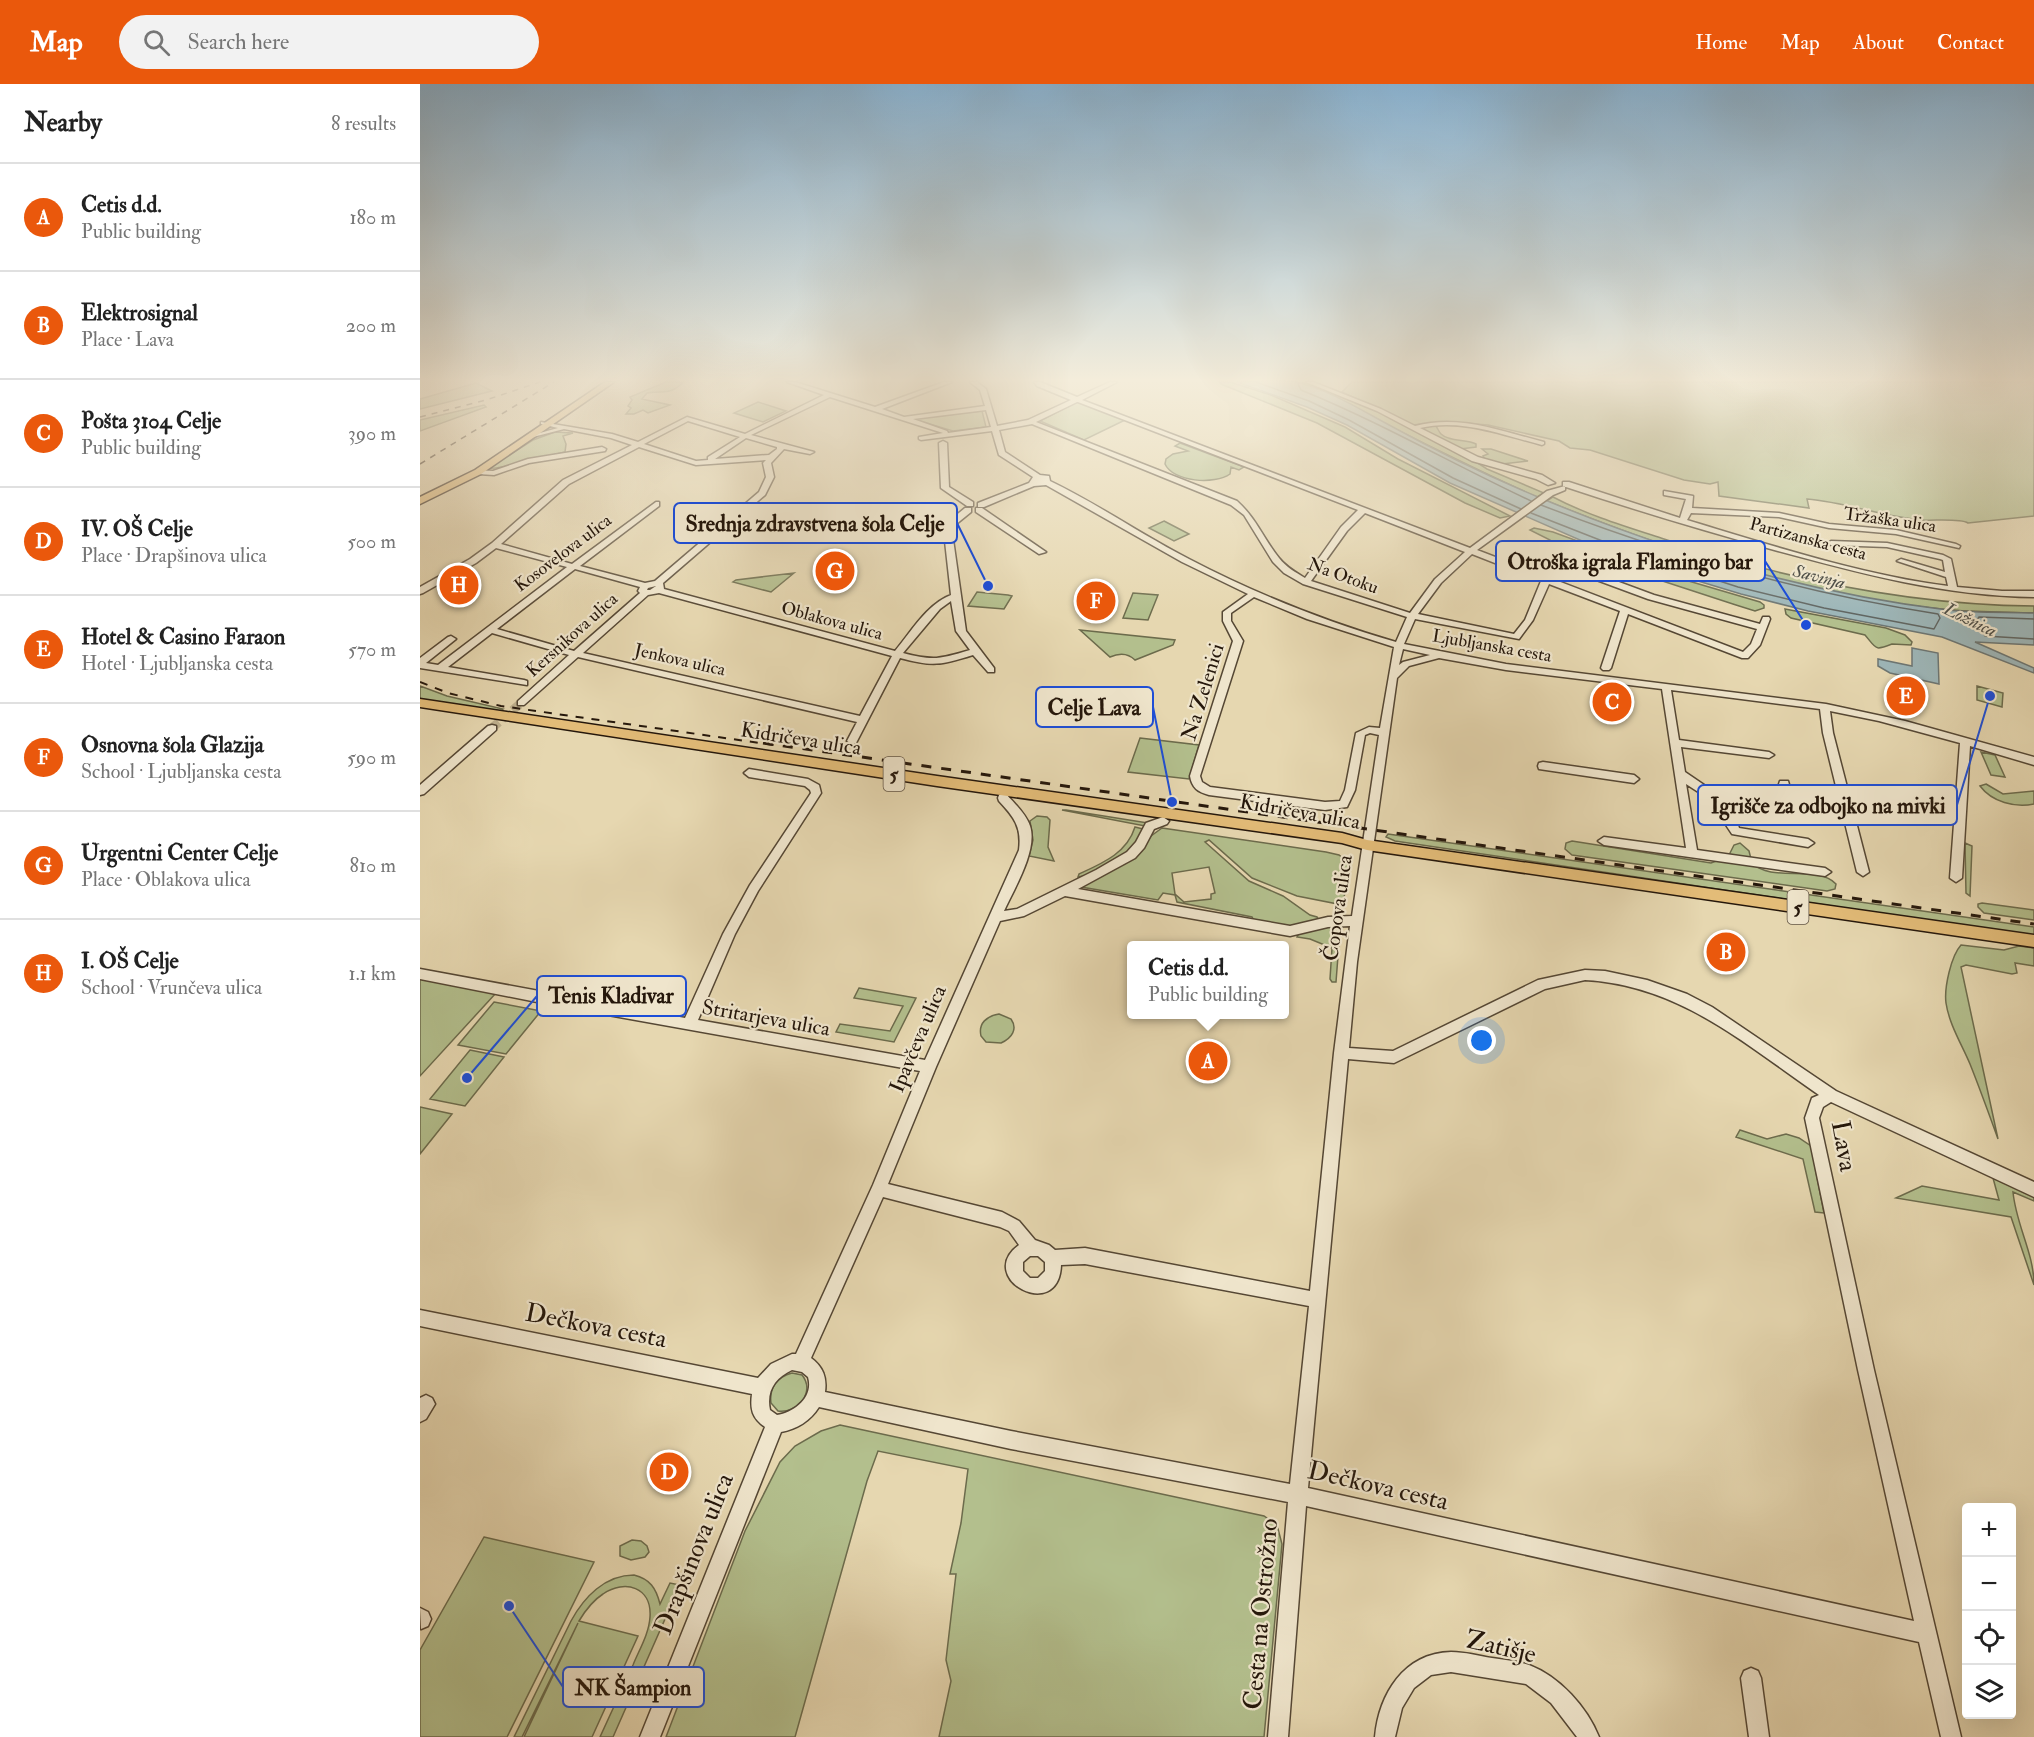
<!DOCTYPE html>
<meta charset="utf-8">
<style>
body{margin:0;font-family:"IM FELL Double Pica",serif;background:#f2f2f2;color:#222}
.controls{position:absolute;right:18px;bottom:18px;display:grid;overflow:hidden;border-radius:6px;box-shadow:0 6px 24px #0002}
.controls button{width:54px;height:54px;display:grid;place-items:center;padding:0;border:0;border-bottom:2px solid #e0e0e0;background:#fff;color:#222;font:30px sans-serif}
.you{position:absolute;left:1062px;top:957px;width:21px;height:21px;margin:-15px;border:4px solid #fff;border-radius:50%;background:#1a73e8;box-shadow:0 0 0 9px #1a73e833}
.badge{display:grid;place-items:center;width:39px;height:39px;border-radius:50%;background:#ea580c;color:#fff;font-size:20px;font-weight:700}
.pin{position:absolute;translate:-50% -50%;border:3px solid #fff;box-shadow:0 2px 6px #0006}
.popup{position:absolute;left:707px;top:857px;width:162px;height:78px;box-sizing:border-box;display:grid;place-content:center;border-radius:6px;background:#fff;filter:drop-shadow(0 2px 4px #0005);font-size:20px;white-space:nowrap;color:#767676}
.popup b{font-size:22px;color:#222}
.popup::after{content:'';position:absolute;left:50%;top:100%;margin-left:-12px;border:12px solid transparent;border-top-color:#fff}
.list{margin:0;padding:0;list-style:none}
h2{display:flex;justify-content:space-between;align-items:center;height:78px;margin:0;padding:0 24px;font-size:26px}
h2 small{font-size:20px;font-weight:400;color:#767676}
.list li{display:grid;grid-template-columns:39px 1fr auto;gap:18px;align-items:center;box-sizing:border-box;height:108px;padding:0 24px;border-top:2px solid #e0e0e0}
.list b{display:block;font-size:22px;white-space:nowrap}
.list p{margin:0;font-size:20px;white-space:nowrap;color:#767676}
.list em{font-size:20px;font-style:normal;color:#767676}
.icon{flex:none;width:33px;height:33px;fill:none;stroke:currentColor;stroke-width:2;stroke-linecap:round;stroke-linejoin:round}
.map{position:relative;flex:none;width:1614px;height:1653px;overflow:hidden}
header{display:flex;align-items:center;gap:36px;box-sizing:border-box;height:84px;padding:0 30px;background:#ea580c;color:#fff}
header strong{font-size:28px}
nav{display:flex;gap:33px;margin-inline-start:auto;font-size:21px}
.search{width:420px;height:54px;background:#f2f2f2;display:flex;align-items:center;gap:15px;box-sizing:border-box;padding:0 21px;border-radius:33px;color:#767676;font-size:22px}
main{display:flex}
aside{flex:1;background:#fff}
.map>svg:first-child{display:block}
.green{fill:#b3bf8d;stroke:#6c6b4c;stroke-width:1.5;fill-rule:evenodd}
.water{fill:#9db6b8;stroke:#6d7673;stroke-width:1.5}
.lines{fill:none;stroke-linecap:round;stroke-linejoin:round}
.shore{stroke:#616662;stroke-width:1.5}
.minor-tunnel{stroke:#bfb18f;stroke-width:9;stroke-dasharray:9 4.5;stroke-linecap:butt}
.minor-casing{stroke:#554734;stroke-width:3}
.major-casing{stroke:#25170b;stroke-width:3}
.minor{fill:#efe5cc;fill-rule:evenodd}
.major{fill:#e3bc78;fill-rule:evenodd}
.rail-far2{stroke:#25170b;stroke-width:1.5;stroke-dasharray:6 6;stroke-linecap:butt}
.rail-far1{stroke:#25170b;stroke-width:2;stroke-dasharray:8 8;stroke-linecap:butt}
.rail{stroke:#25170b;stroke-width:3;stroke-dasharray:10 10;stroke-linecap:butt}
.labels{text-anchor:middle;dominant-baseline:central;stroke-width:4.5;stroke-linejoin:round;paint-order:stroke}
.far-street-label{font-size:18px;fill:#25170b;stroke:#efe5cc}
.far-water-label{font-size:18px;font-style:italic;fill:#4f4f48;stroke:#efe5cc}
.shield{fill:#efe5cc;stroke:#625545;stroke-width:1.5}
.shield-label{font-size:20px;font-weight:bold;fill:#25170b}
.street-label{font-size:21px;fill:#25170b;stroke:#efe5cc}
.near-street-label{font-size:26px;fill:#25170b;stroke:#efe5cc}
.leader{fill:none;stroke:#1d4ed8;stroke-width:2}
.callout-dot{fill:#1d4ed8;stroke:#efe5cc;stroke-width:2}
.callout{fill:#efe5cc;stroke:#1d4ed8;stroke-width:2}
.callout-label{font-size:22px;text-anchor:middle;font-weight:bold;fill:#25170b}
</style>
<header>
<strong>Map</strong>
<div class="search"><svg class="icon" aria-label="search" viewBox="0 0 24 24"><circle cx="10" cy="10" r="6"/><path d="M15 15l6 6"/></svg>Search here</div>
<nav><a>Home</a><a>Map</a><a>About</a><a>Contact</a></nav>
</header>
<main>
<aside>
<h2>Nearby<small>8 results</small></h2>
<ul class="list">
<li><span class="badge">A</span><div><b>Cetis d.d.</b><p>Public building</p></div><em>180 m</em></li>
<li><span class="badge">B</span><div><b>Elektrosignal</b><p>Place · Lava</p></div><em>200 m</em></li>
<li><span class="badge">C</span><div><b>Pošta 3104 Celje</b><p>Public building</p></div><em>390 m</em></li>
<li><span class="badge">D</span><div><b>IV. OŠ Celje</b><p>Place · Drapšinova ulica</p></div><em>500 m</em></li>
<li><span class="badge">E</span><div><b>Hotel &amp; Casino Faraon</b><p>Hotel · Ljubljanska cesta</p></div><em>570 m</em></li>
<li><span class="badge">F</span><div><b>Osnovna šola Glazija</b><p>School · Ljubljanska cesta</p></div><em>590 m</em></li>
<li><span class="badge">G</span><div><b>Urgentni Center Celje</b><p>Place · Oblakova ulica</p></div><em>810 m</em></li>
<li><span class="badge">H</span><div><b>I. OŠ Celje</b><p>School · Vrunčeva ulica</p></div><em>1.1 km</em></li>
</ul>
</aside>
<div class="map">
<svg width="1614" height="1653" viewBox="0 0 1614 1653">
<rect width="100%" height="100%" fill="#e6d7b0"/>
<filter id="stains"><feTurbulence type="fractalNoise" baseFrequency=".00333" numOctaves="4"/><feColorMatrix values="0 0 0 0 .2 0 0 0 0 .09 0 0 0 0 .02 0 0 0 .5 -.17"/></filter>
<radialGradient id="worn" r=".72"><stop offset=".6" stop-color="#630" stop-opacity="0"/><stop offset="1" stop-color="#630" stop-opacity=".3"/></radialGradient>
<path class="green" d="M246,298H264C248,312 246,306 227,309L222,315L250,321L228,329L223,326L214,330H206L211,324L208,322L212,316L210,313Z
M799,298H810L851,311L925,343L978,375L1090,432L1080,434L1045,419L897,339L801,300Z
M874,298L892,300L957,327L1053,376L1067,385L1124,409L1117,413C1069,392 1022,368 975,345C941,328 910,309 874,298Z
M932,298H1614V432L1548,439C1540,434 1512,437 1502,436C1463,433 1426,418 1387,415L1389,424L1299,412L1298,398L1290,400L1264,396L1170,366L1150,364L1139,357L1068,341L1029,338L991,341L922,308Z
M56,299L72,307L0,325V315Z
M338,318L366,327L343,338L314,329Z
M656,318H658L705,336L664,356L620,337Z
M64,321L66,323L0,347V336Z
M562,327L566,343L533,347L493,335Z
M1011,342H1016C1018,345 1019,348 1021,350C1029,358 1047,355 1056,360V363L1040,365L1001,344Z
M135,348L153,349L143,352L146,360L145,368C129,371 78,387 69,384L113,356Z
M760,359L824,383L819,386L811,383L810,390C795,401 753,398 745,380L746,375L753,370L768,367L755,362Z
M1062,365H1071L1108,377L1082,380L1065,376L1063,372L1068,370Z
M1133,413C1167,431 1207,443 1244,455C1364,495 1487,521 1614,522V529C1587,528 1559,528 1532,526C1393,514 1255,469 1127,417Z
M744,437L769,450L754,457L729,444Z
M1114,444L1133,448L1255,493L1340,518L1344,521V524L1335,527L1316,521L1166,472L1144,457L1142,458L1144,462L1130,459V456L1110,446Z
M374,489L351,508L313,498L316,496Z
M557,508L588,511L592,512L584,525L548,522Z
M713,509L738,511L728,536L703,534Z
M1365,525L1466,544L1485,551L1492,558L1491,561L1472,560C1454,567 1457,565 1445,551L1371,534L1366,530Z
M660,546L755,556L753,561L715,576C708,569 699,569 690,573Z
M0,602L27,612L83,625L78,628L0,615Z
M1557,602L1583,609L1582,623L1557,616Z
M720,654L779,661L769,695L708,688Z
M1561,668L1575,671L1585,693L1571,691Z
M1566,700L1583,710L1614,707V720C1595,724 1572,718 1560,702Z
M642,726H646L728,739L725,742Z
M617,732L627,733L630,736L628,763L634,777L609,772L613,756L610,737Z
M715,743L723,745C720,751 718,758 714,763C702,777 676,791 658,793L659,790C683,779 707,769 715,743Z
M742,744L906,768L919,771L929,779L923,821L877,812L832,794L789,756L785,758L829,797L863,812L890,831L897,833L901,839L918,840L920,846L916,898H912L910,895L912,864L890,855L877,853L880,847L836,840L832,833L757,818L755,811L743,809L738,816L661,803L716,773L731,752ZM789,783L795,809L791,810V815L764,818L755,810L752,789Z
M968,750L1614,843V852L975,757L966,753Z
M1152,757L1291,779L1308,773L1314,761L1320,759L1329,767L1332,779C1352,799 1397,780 1416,800L1415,805L1407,807L1152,771L1145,765L1146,759Z
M1545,759L1552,762L1550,812L1546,809Z
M1562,819L1614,826V836L1564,829L1558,823V820Z
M1541,861L1584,866L1599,862L1614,864V882L1595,879L1597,889L1592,890L1546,881L1541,883L1578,1055C1569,1030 1560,1005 1550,980C1542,961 1529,940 1526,919C1524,904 1531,872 1541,861Z
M0,894L76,909L0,992Z
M439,904L496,914L474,958L416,948L420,940L470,947L483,922L434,914Z
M74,918L121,927L86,970L38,961Z
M579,930L591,935C598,945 592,954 581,959L566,958L561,952C558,939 567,932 579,930Z
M50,966L84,973L45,1022L10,1015Z
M0,1023L32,1030L0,1070Z
M1320,1046L1347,1055L1366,1050L1379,1054L1391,1062L1404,1129L1395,1128L1383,1075L1316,1053Z
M1573,1094L1614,1112V1117L1593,1108C1596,1141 1614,1169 1614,1201L1591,1133L1476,1114L1502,1102L1579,1116Z
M372,1289L382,1291C396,1308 377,1330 358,1327L351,1319C349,1304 357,1293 372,1289Z
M420,1341L844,1432L857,1441L862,1460L844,1653H519L531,1597L526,1576L536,1490H530L541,1439L548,1385L458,1367L447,1397L375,1653H246L325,1447L360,1378L375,1362L401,1347Z
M64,1453L174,1478L87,1653H0V1566Z
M212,1456L221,1457L227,1462L229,1468L225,1473L211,1476L200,1472V1462Z
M214,1491C230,1495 236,1504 240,1520L250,1499L260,1501L193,1653H180C191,1629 202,1605 213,1581C219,1566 229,1550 230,1533C232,1503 205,1495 183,1510C172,1517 165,1527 159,1537L218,1552L172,1653H104L158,1539L102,1653H94L151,1537C164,1513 185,1491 214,1491Z"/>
<path class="water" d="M817,298C836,298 858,294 876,298C910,306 941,326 971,342C1018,368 1068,392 1118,413C1249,468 1387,509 1528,526C1556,529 1585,528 1614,529V561L1555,558L1614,584V589L1522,553L1388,527L1321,510L1255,490L1169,460L1030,399L927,341L887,323Z
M1492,564L1518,569L1519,600L1470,589L1458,582V575L1492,582Z"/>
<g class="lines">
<path class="shore" d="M836,298L889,317L929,336L1033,394L1101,425
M877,298L881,306C960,338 1034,381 1111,417
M1111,429L1213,469L1318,503L1404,524L1514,545L1520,534L1518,530C1381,509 1250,471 1121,421
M1614,535L1559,533L1557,536L1565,552L1614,555"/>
<path class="minor-tunnel" d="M72,644L101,619"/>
<defs>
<path id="minor" d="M367,298H375L455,323L524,298H532L462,325L484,333L565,322L560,306L550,298H557L566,305L577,342L608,336L651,316L617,302L614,298H620L657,313L690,298H697L662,316L1050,464L1127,407L1145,402V406L1133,411L1057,466L1323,568L1331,560L1337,545L1228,515L1128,478L1116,470L1123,468L1134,474L1234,511L1340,540L1343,533H1349L1350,535L1340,561L1328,574H1322L1208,530L1191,584L1189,586H1183L1181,584L1200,527L1129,500L1113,536L1099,555L995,535L984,560L1086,580L1406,620L1485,637L1614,673V681L1550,662L1542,794L1536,798L1530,794L1540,659L1459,637L1410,627L1413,649L1449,788L1443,792L1437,788L1403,649L1400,625L1251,606L1259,656L1349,668L1354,671L1349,674L1261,663L1265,688L1309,718L1365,724L1359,700L1360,697H1368L1377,729L1376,732L1313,727L1319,744L1388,755L1394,759L1388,763L1312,750L1306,741L1300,722L1266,700L1277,766L1405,784L1411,788L1405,792L1184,761L1178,757L1184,753L1266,764L1242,605L1086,586L1019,574L989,582L977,594L937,878L929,964L973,967L1118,896L1165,886L1185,887L1227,896L1267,910L1292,923L1416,1007L1614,1098V1113L1411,1018L1403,1023L1399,1034L1454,1286L1541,1653H1521L1499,1558L886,1422L868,1653H848L868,1418L591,1365L399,1323C390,1337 377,1345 361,1348L240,1653H220L345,1343C332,1334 330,1325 332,1310L0,1242V1226L338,1294L351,1280L372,1270H376L453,1101L500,987L132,921L0,895V885L265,934L303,850L330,801L391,709L390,706L385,702L329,693L324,689L329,685L388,695L399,701L401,709L338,807L315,850L278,936L505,976L599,766C602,743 594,733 579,717L578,714L579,711H587C595,720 606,730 610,742C618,766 594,805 584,827L597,825L676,786L707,768L716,758L726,739L743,733L749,737L747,740L734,745L724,764L715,774L658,805L870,842L908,833L932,832L959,651L950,649L945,651L935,706L927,723L905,726L789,711C778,708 772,704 770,692L813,557L803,537V528L828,510L762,478L626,401L614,402L564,423H558V419L609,399L613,393L579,371L572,347L501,356L499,355V353L523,349L410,313L331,351L394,368L390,370L364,365L351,379L354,393L345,411L243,499L244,505L475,567C491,548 507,520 531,511L524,448L528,438L545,424H551V428L535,441L532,448L546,547L574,584V588H568L553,571C521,581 513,583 480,574L436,659L432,660L427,657L437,638L158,573L104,621H98V617L149,571L72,549L28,583L104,596L107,597V601L0,584V574L28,553L31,552L36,555L6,579L18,581L147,483L76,464L56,479L3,509L0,510V503L50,475L72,459L143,396L212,361L191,354L144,345L109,354V352L138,344L121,340V338L192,350L218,358L267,333L325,350L404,311ZM657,318H658L938,426L921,443L885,494C875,488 866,483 859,474C843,454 836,434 817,417L616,338ZM566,326L571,343L528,349L527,347L493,335ZM268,337L320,353L288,373V376L276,377L224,360ZM612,340L811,421L824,431L853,478L864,489L883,500L987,533L976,558C904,537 836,510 769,475C722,451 678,420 630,397L629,392L620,391L585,368L579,346ZM326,354L357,363V365L349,371L295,375ZM219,363L276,381L346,376L343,379L346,393L339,408L235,497L225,499L160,482L239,422V418H236L152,480L81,460L149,400ZM945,429L1045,468L1015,495L990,529L891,497L927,447ZM1052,470L1121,497L1105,536L1094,550L998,530L1021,499ZM155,485L220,503L218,507L220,509L154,567L77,545ZM236,502L230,506H227L228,504ZM239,509L472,572L440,632L163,569L228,511ZM834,513L887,535L974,563L960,644L949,643L936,649L925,706L920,717L905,718L790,703L782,698L780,692L823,557L811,537V529ZM531,517L536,547L550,566C520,575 513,577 483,569L520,525ZM983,565L1010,571L983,578L979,581ZM645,812L870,852L908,843L930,842L914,969L890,1207L665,1164L635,1166L629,1161L615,1156L599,1137L582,1128L468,1100L516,983L580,837L604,832ZM1165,896C1259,901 1325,960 1399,1011L1392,1014L1385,1034L1438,1286L1494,1537L888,1404L928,975L974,979L1125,905ZM463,1113L580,1143L589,1147L599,1161C554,1194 639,1240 641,1181L665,1180L889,1222L870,1400L591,1347L405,1308C407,1293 403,1283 391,1274ZM610,1172H618L625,1178V1187L618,1194H610L603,1187V1178ZM372,1286L382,1288L388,1293C394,1313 375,1328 357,1331L350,1326C346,1307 355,1294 372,1286Z
M886,298H893L961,325L995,342C1039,330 1081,347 1124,358V360L1122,361C1083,351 1041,334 1000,344L1058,373L1122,391L1135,399L1128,401L1116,395L1052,377L957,327Z
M523,357L527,359L529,403L553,418V422H547L521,404L519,359Z
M182,363L186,365L185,367L109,379L74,391L58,390L54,388L58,386L73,387L108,375Z
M1143,398H1149L1260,434L1266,415L1244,411V407L1273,412L1272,424L1359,429L1409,440L1476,446L1536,460L1540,462L1539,464L1476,450L1409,444L1359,433L1271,429L1267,436C1350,461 1442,491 1528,502L1526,493L1477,477L1481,475L1525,488L1523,476L1520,475L1467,463L1411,461L1407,459L1411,457L1467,459L1523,471L1531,475L1537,503L1582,507H1614V513C1525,512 1443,490 1358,467C1285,447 1215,426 1143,402Z
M556,424H562L626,468L619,470L556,428Z
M72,641L76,642V646L4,710L0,711V701L68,642Z
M1123,678L1214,691L1219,695L1214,699L1119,685L1118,682L1119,679Z
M6,1311L12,1314L15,1320L6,1335L0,1338V1314Z
M0,1524L8,1528L11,1535L8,1542L1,1545Z
M1031,1568C1045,1568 1059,1572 1072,1574C1085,1576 1097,1577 1109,1581C1140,1593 1167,1623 1179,1653H1157L1131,1619L1106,1600L1031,1588L1011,1591L994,1604L982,1624L975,1653H955C959,1610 984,1569 1031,1568Z
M1331,1584L1338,1587L1341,1594L1349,1653H1329L1321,1594L1324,1587Z"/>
<path id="major" d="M185,298H194L61,390L0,420V413L55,386Z
M0,615L517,692L922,749L947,756L1614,851V863L947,766L922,759L517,702L0,623Z"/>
</defs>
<use href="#minor" class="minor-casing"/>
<use href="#major" class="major-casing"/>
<use href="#minor" class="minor"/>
<use href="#major" class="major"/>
<path class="rail-far2" d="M0,333L66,316L120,298
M0,380L134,298"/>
<path class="rail-far1" d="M0,598L28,609L81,622L354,661"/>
<path class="rail" d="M343,659L1614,840"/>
</g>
<linearGradient id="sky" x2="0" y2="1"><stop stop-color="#8ab5d5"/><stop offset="0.56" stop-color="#f4eddb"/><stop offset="1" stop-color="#f4eddb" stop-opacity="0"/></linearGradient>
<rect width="1614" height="529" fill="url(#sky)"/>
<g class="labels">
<g class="far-street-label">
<text transform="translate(1470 436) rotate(8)">Tržaška ulica</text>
<text transform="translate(1388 455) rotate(15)">Partizanska cesta</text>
<text transform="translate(143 469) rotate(-37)">Kosovelova ulica</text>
<text transform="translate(923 492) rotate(20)">Na Otoku</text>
<text transform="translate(412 537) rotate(15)">Oblakova ulica</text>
<text transform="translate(152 551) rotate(-42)">Kersnikova ulica</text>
<text transform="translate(1072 562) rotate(10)">Ljubljanska cesta</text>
<text transform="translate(260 576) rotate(13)">Jenkova ulica</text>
</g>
<g class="far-water-label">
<text transform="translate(1399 493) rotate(14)">Savinja</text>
<text transform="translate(1550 536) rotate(26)">Ložnica</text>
</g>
<g class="shield">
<rect x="463.5" y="673" width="21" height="34" rx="4.5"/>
<rect x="1367.5" y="806" width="21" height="34" rx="4.5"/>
</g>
<g class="shield-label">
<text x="474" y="690">5</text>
<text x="1378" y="823">5</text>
</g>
<g class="street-label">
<text transform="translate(783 608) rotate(-73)">Na Zelenici</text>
<text transform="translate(381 655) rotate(9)">Kidričeva ulica</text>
<text transform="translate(880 728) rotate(10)">Kidričeva ulica</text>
<text transform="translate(918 824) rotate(-82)">Čopova ulica</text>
<text transform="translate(346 934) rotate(10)">Stritarjeva ulica</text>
<text transform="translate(498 955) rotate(-67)">Ipavčeva ulica</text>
</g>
<g class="near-street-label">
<text transform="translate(1424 1062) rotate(80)">Lava</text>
<text transform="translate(176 1242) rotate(11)">Dečkova cesta</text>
<text transform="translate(958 1402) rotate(13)">Dečkova cesta</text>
<text transform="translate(274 1470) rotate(-68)">Drapšinova ulica</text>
<text transform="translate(841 1530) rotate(-85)">Cesta na Ostrožno</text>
<text transform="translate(1081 1563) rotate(13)">Zatišje</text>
</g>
</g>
<path class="leader" d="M568 502L537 439M1386 541L1345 477M752 718L733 623M1570 612L1537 721M47 994L117 912M89 1522L143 1603"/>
<g class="callout-dot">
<circle cx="568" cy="502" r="6"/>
<circle cx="1386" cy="541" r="6"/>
<circle cx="752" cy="718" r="6"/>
<circle cx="1570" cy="612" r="6"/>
<circle cx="47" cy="994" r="6"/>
<circle cx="89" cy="1522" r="6"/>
</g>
<g class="callout">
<rect x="254" y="419" width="283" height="40" rx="6"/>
<rect x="1076" y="457" width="269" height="40" rx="6"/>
<rect x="616" y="603" width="117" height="40" rx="6"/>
<rect x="1278" y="701" width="259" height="40" rx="6"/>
<rect x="117" y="892" width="149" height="40" rx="6"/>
<rect x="143" y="1583" width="141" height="40" rx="6"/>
</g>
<g class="callout-label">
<text x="395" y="447">Srednja zdravstvena šola Celje</text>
<text x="1210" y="485">Otroška igrala Flamingo bar</text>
<text x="674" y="631">Celje Lava</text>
<text x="1408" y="729">Igrišče za odbojko na mivki</text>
<text x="191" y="919">Tenis Kladivar</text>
<text x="213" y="1611">NK Šampion</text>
</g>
<rect width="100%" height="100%" filter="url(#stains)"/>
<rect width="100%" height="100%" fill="url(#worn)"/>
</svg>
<div class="controls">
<button>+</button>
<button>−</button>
<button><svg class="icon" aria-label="locate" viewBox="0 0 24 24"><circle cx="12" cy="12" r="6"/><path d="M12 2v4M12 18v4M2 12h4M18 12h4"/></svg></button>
<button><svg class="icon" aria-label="layers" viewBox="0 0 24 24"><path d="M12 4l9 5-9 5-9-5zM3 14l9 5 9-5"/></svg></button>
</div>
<div class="you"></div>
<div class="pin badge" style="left:788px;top:977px">A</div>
<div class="popup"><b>Cetis d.d.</b>Public building</div>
<div class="pin badge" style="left:1306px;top:868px">B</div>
<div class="pin badge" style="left:1192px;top:618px">C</div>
<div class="pin badge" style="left:249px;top:1388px">D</div>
<div class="pin badge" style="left:1486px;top:612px">E</div>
<div class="pin badge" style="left:676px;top:517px">F</div>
<div class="pin badge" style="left:415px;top:487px">G</div>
<div class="pin badge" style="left:39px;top:501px">H</div>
</div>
</main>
